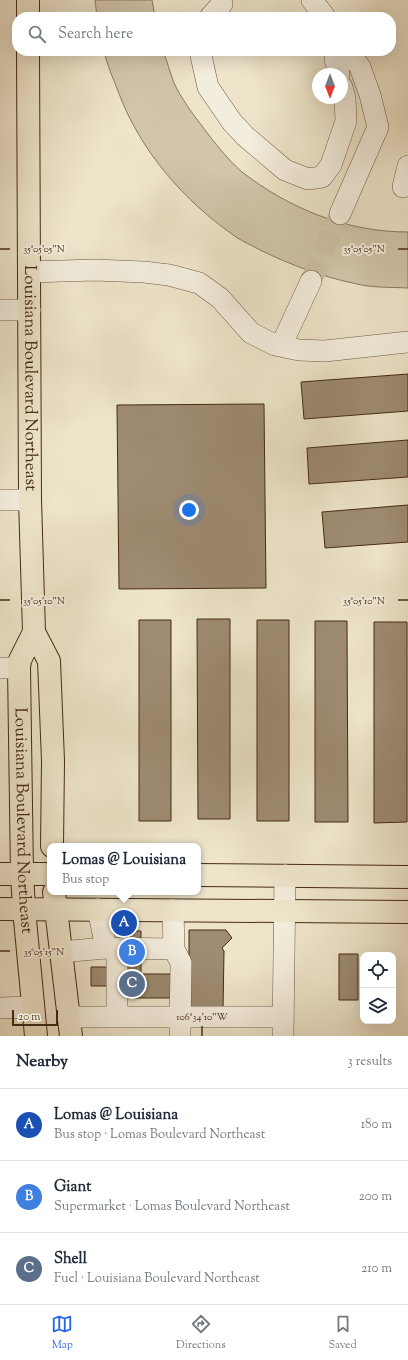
<!DOCTYPE html>
<meta charset="utf-8">
<style>
body{margin:0;font-family:"Sorts Mill Goudy",serif;background:#f6f6f7;color:#1f2937}
.controls{position:absolute;right:12px;bottom:12px;display:grid;overflow:hidden;border-radius:8px;box-shadow:0 4px 16px #0002}
.controls button{width:36px;height:36px;display:grid;place-items:center;padding:0;border:0;border-bottom:1px solid #e0e1e3;background:#fff;color:#1f2937;font:20px sans-serif}
.compass{position:absolute;left:312px;top:68px;width:36px;height:36px;border-radius:50%;background:#fff;box-shadow:0 4px 16px #0002;rotate:180deg}
.scale{position:absolute;left:12px;bottom:10px;width:46px;box-sizing:border-box;padding-left:4px;border:2px solid #472b12;border-top:0;font-size:11px;line-height:14px;white-space:nowrap;color:#472b12;-webkit-text-stroke:3px #f3eddd;paint-order:stroke}
.you{position:absolute;left:189px;top:510px;width:14px;height:14px;margin:-10px;border:3px solid #fff;border-radius:50%;background:#1a73e8;box-shadow:0 0 0 6px #1a73e833}
.badge{display:grid;place-items:center;width:26px;height:26px;border-radius:50%;background:#2563eb;color:#fff;font-size:13px;font-weight:700}
.pin{position:absolute;translate:-50% -50%;border:2px solid #fff;box-shadow:0 1px 4px #0006}
.popup{position:absolute;left:47px;top:843px;width:154px;height:52px;box-sizing:border-box;display:grid;place-content:center;border-radius:8px;background:#fff;filter:drop-shadow(0 1px 3px #0005);font-size:13px;white-space:nowrap;color:#747a83}
.popup b{font-size:15px;color:#1f2937}
.popup::after{content:'';position:absolute;left:50%;top:100%;margin-left:-8px;border:8px solid transparent;border-top-color:#fff}
.list{margin:0;padding:0;list-style:none}
h2{display:flex;justify-content:space-between;align-items:center;height:52px;margin:0;padding:0 16px;font-size:17px}
h2 small{font-size:13px;font-weight:400;color:#747a83}
.list li{display:grid;grid-template-columns:26px 1fr auto;gap:12px;align-items:center;box-sizing:border-box;height:72px;padding:0 16px;border-top:1px solid #e0e1e3}
.list b{display:block;font-size:15px;white-space:nowrap}
.list p{margin:0;font-size:13px;white-space:nowrap;color:#747a83}
.list em{font-size:13px;font-style:normal;color:#747a83}
.icon{flex:none;width:22px;height:22px;fill:none;stroke:currentColor;stroke-width:2;stroke-linecap:round;stroke-linejoin:round}
.map{position:relative;flex:none;width:408px;height:1036px;overflow:hidden}
.search{position:absolute;background:#fff;box-shadow:0 4px 16px #0002;left:12px;right:12px;top:12px;height:44px;display:flex;align-items:center;gap:10px;box-sizing:border-box;padding:0 14px;border-radius:16px;color:#747a83;font-size:15px}
.sheet{height:268px;background:#fff}
nav{display:flex;justify-content:space-around;align-items:center;box-sizing:border-box;height:56px;border-top:1px solid #e0e1e3;background:#fff;font-size:11px;color:#747a83}
nav a{display:grid;justify-items:center;gap:2px}
nav .on{color:#2563eb}
.map>svg:first-child{display:block}
.green{fill:#d1c5ab;stroke:#8c785e}
.building{fill:#9d8b72;stroke:#472b12}
.lines{fill:none;stroke-linecap:round;stroke-linejoin:round}
.minor-tunnel{stroke:#ccbfa5;stroke-width:21;stroke-dasharray:21 10;stroke-linecap:butt}
.minor-casing{stroke:#705940;stroke-width:22}
.major-casing{stroke:#472b12;stroke-width:24}
.minor{stroke:#f3eddd;stroke-width:21}
.major{stroke:#ede4ca;stroke-width:22}
.ticks{fill:none;stroke:#472b12;stroke-width:1.5}
.labels{text-anchor:middle;dominant-baseline:central;stroke-width:4;stroke-linejoin:round;paint-order:stroke}
.street-label{font-size:17px;fill:#472b12;stroke:#f3eddd}
.ticks-label{font-size:10px;text-anchor:middle;fill:#472b12;stroke:#f3eddd;stroke-width:4;stroke-linejoin:round;paint-order:stroke}
</style>
<div class="map">
<svg width="408" height="1036" viewBox="0 0 408 1036">
<rect width="100%" height="100%" fill="#ede4ca"/>
<filter id="stains"><feTurbulence type="fractalNoise" baseFrequency=".005" numOctaves="4"/><feColorMatrix values="0 0 0 0 .2 0 0 0 0 .09 0 0 0 0 .02 0 0 0 .5 -.17"/></filter>
<radialGradient id="worn" r=".72"><stop offset=".6" stop-color="#630" stop-opacity="0"/><stop offset="1" stop-color="#630" stop-opacity=".3"/></radialGradient>
<path class="green" d="M95,0H152L155,17H97Z
M104,51H163C167,61 170,72 174,83C181,98 192,113 202,126C214,142 227,159 242,172C290,209 347,232 408,232V288C391,287 373,288 357,284C323,277 291,265 260,250C252,245 243,242 236,237C184,201 140,151 118,91C113,78 107,65 104,51Z"/>
<path class="building" d="M408,374V411L304,419L301,382Z
M264,404L266,588L119,589L117,405Z
M408,440V477L309,484L307,448Z
M408,505V542L325,548L322,512Z
M197,619H230V819H198Z
M139,620H171V821H139Z
M257,620H289V821H257Z
M315,621H347L348,822H315Z
M374,622H407V822L374,823Z
M189,930H226L232,938L222,948L224,951L223,1010H189Z
M123,931H141V974H173V998H123Z
M339,954H358V1000H339Z
M91,967H111L110,986H91Z"/>
<g class="lines">
<path class="minor-tunnel" d="M311,281L340,214"/>
<defs>
<path id="minor" d="M312,0L325,17
M210,17L222,4
M200,51L208,87L232,122L245,136L285,170L308,179L322,177L331,165L346,121L345,98L342,87
M339,74L335,59L342,51
M403,187L408,166
M340,214L378,127L370,95L360,67L348,51
M29,272L95,270L144,272L169,275L199,283L220,298L251,333L275,345L299,350L325,351L408,342
M0,310H30
M281,346L311,281
M0,500H30
M0,668H19
M98,909L106,948L174,949
M173,910L174,949L181,963L180,1036
M117,948V1017
M60,952L106,948
M0,1008L33,1007
M68,1017H283
M283,1036L285,875"/>
<g id="major">
<path d="M28,0V17"/>
<path id="s1" d="M28,51L30,500L34,632L49,661L53,761L52,846"/>
<path id="s2" d="M34,632L20,660L19,668L22,874L24,909L36,1036"/>
<path d="M0,874H50"/>
<path d="M198,875L408,877"/>
<path d="M54,892L71,1036"/>
<path d="M0,909L408,912"/>
</g>
</defs>
<use href="#minor" class="minor-casing"/>
<use href="#major" class="major-casing"/>
<use href="#minor" class="minor"/>
<use href="#major" class="major"/>
</g>
<path class="ticks" d="M0,249H10M398,249H408M0,600H10M398,600H408M0,951H10M202,1026V1036"/>
<g class="labels">
<g class="street-label">
<text stroke="none"><textPath href="#s1" startOffset="327">Louisiana Boulevard Northeast</textPath></text>
<text stroke="none"><textPath href="#s2" startOffset="192">Louisiana Boulevard Northeast</textPath></text>
</g>
</g>
<g class="ticks-label">
<text x="364" y="252">35°05'05"N</text>
<text x="44" y="252">35°05'05"N</text>
<text x="364" y="604">35°05'10"N</text>
<text x="44" y="604">35°05'10"N</text>
<text x="44" y="955">35°05'15"N</text>
<text x="202" y="1020">106°34'10"W</text>
</g>
<rect width="100%" height="100%" filter="url(#stains)"/>
<rect width="100%" height="100%" fill="url(#worn)"/>
</svg>
<div class="controls">
<button><svg class="icon" aria-label="locate" viewBox="0 0 24 24"><circle cx="12" cy="12" r="6"/><path d="M12 2v4M12 18v4M2 12h4M18 12h4"/></svg></button>
<button><svg class="icon" aria-label="layers" viewBox="0 0 24 24"><path d="M12 4l9 5-9 5-9-5zM3 14l9 5 9-5"/></svg></button>
</div>
<svg class="compass" viewBox="-18 -18 36 36"><path d="M0-13l5 13h-10z" fill="#e53935"/><path d="M0 13l5-13h-10z" fill="#747a83"/></svg>
<div class="scale">20 m</div>
<div class="you"></div>
<div class="pin badge" style="left:124px;top:923px;background:#1a4fb4">A</div>
<div class="popup"><b>Lomas @ Louisiana</b>Bus stop</div>
<div class="pin badge" style="left:132px;top:952px;background:#3f7fe0">B</div>
<div class="pin badge" style="left:132px;top:984px;background:#5c6f8a">C</div>
<div class="search"><svg class="icon" aria-label="search" viewBox="0 0 24 24"><circle cx="10" cy="10" r="6"/><path d="M15 15l6 6"/></svg>Search here</div>
</div>
<section class="sheet">
<h2>Nearby<small>3 results</small></h2>
<ul class="list">
<li><span class="badge" style="background:#1a4fb4">A</span><div><b>Lomas @ Louisiana</b><p>Bus stop · Lomas Boulevard Northeast</p></div><em>180 m</em></li>
<li><span class="badge" style="background:#3f7fe0">B</span><div><b>Giant</b><p>Supermarket · Lomas Boulevard Northeast</p></div><em>200 m</em></li>
<li><span class="badge" style="background:#5c6f8a">C</span><div><b>Shell</b><p>Fuel · Louisiana Boulevard Northeast</p></div><em>210 m</em></li>
</ul>
</section>
<nav>
<a class="on"><svg class="icon" aria-label="map" viewBox="0 0 24 24"><path d="M3 6l6-2 6 2 6-2v14l-6 2-6-2-6 2zM9 4v14M15 6v14"/></svg>Map</a>
<a><svg class="icon" aria-label="directions" viewBox="0 0 24 24"><path d="M12 3l9 9-9 9-9-9zM9 14v-3h6M13 9l2 2-2 2"/></svg>Directions</a>
<a><svg class="icon" aria-label="saved" viewBox="0 0 24 24"><path d="M7 4h10v16l-5-4-5 4z"/></svg>Saved</a>
</nav>
